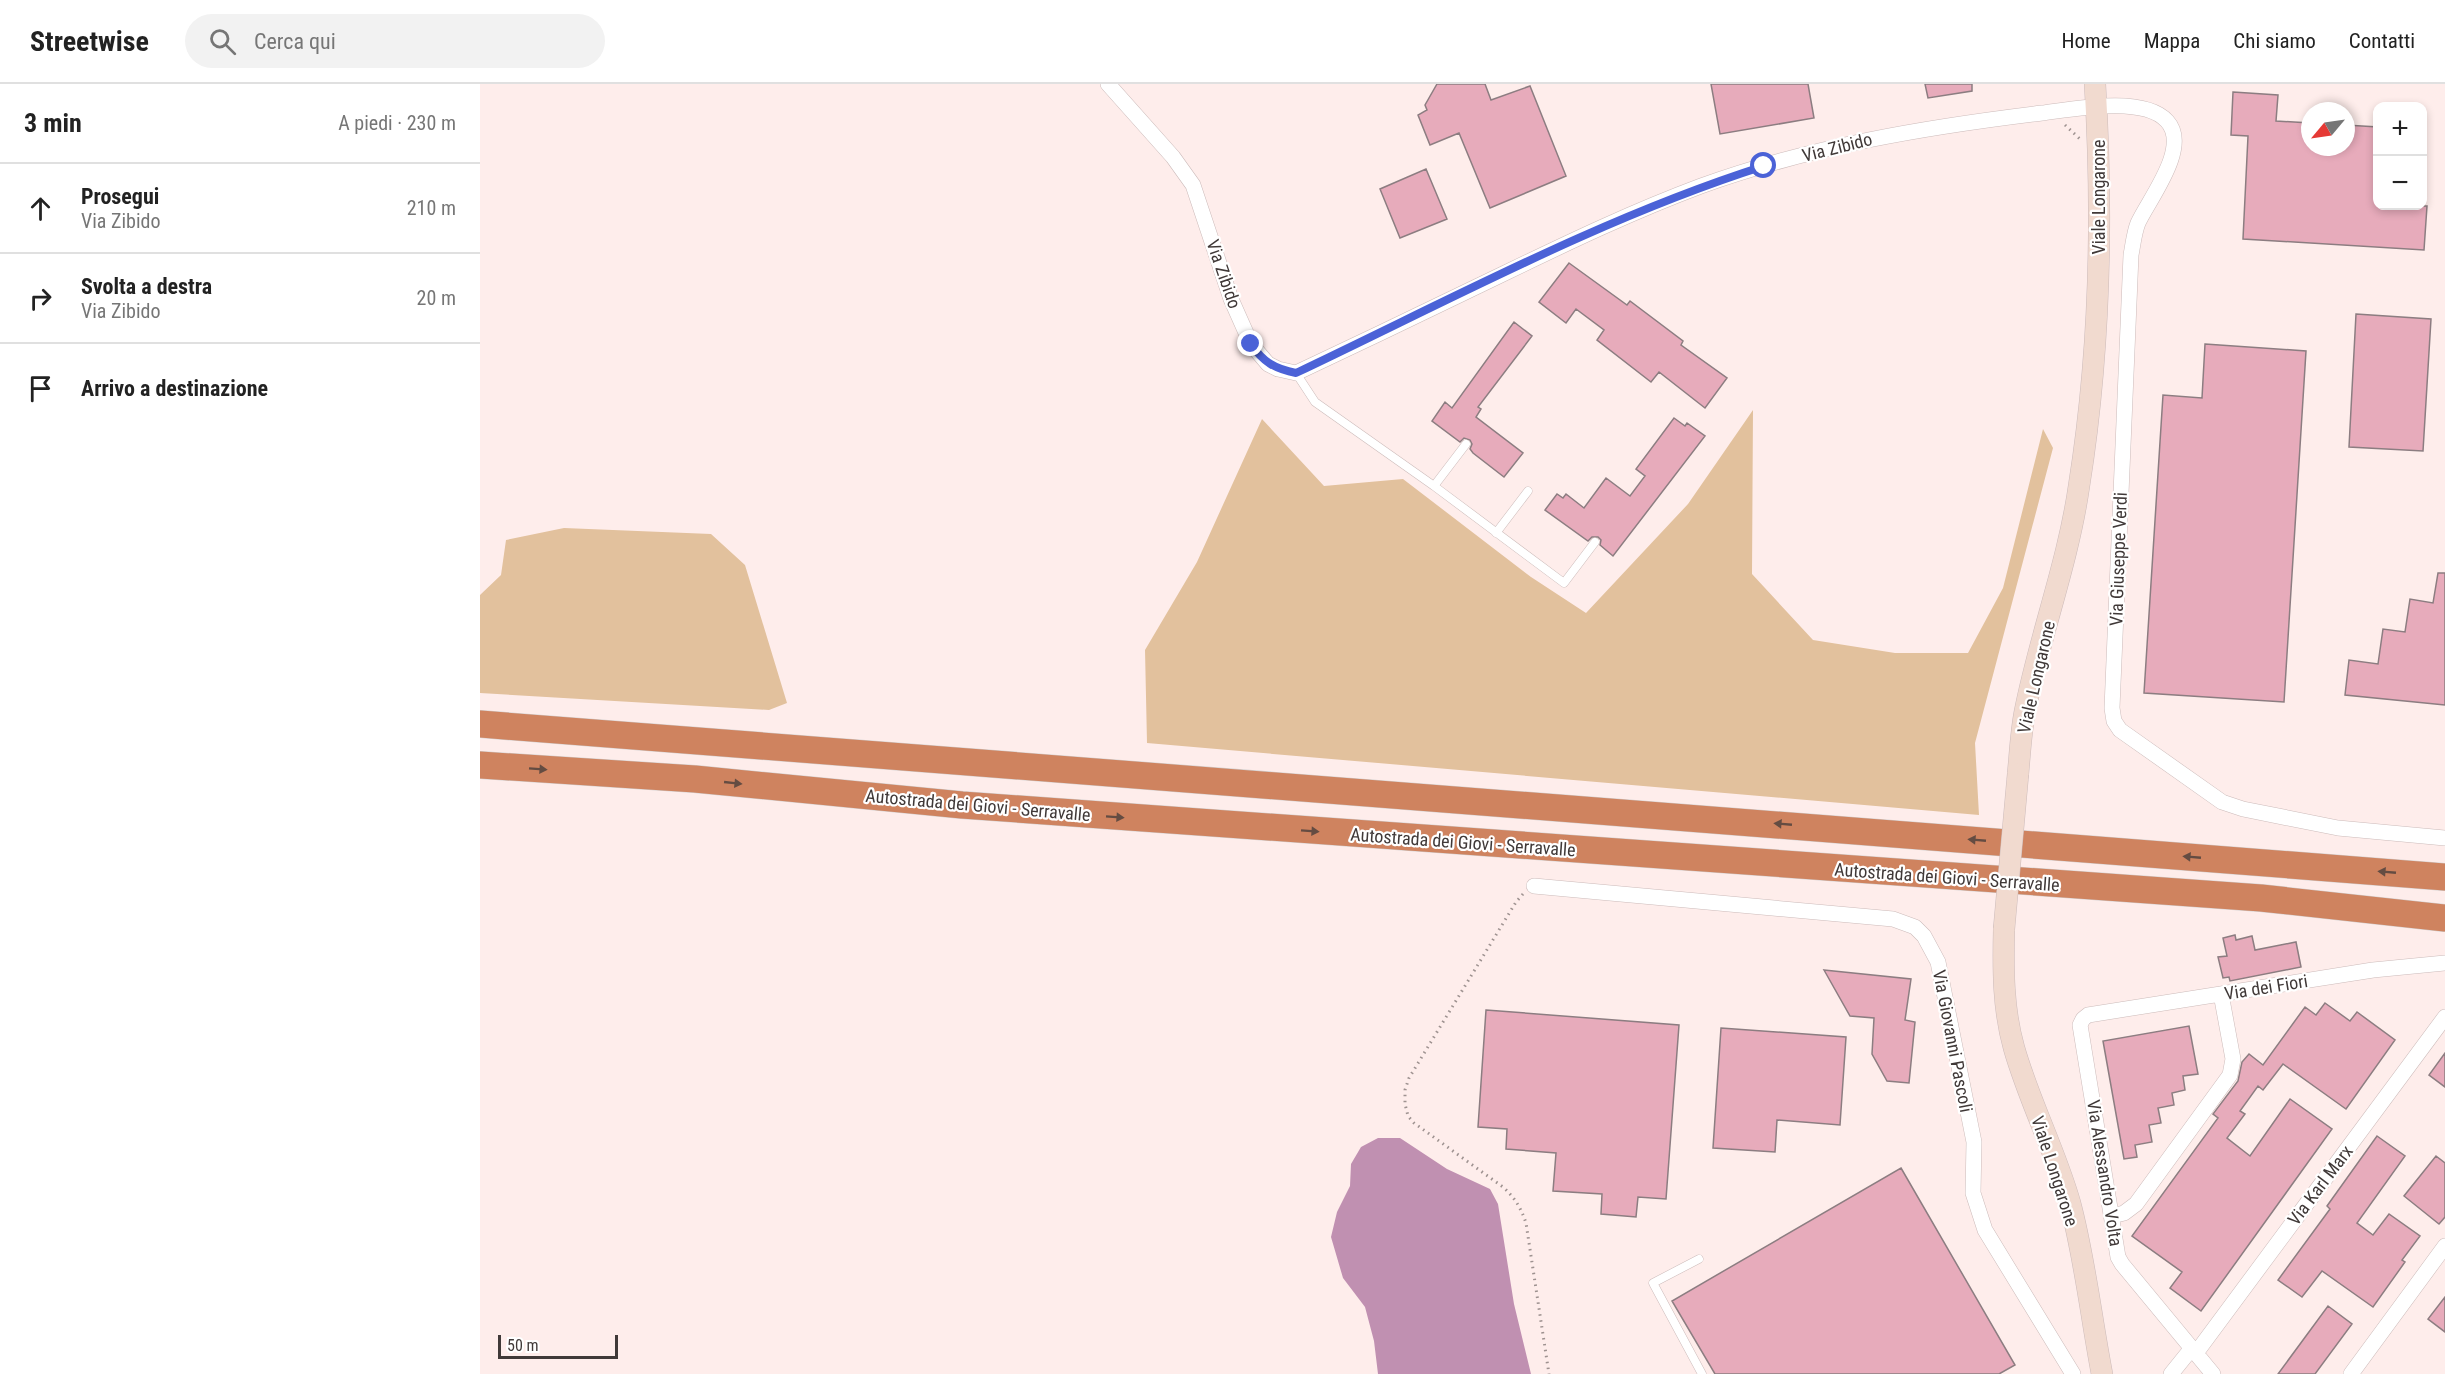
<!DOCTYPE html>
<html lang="it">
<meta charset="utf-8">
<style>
body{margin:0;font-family:"Roboto Condensed",sans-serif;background:#f2f2f2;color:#222}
.controls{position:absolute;right:18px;top:18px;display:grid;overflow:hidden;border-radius:12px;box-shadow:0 3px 9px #0003}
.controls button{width:54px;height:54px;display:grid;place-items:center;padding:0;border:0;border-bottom:2px solid #e0e0e0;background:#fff;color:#222;font:30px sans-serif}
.compass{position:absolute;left:1821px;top:18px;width:54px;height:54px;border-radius:50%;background:#fff;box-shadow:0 3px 9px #0003;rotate:241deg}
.scale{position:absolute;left:18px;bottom:15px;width:120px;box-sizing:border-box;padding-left:6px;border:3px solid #403938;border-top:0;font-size:16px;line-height:21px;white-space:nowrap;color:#403938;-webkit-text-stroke:4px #fff;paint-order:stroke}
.stop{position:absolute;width:18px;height:18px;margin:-14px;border:4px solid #4b62d7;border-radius:50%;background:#fff}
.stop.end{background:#4b62d7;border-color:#fff;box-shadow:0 2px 6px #0008}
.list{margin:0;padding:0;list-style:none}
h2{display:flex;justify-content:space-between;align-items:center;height:78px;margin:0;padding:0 24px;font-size:26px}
h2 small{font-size:20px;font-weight:400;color:#767676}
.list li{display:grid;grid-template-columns:39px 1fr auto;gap:18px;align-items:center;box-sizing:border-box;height:90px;padding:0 24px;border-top:2px solid #e0e0e0}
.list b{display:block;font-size:22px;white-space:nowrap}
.list p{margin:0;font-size:20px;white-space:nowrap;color:#767676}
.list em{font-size:20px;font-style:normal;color:#767676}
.icon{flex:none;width:33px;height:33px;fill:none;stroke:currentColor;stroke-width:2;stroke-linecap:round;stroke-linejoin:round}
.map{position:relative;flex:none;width:1965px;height:1290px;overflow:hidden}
header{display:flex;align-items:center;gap:36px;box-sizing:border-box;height:84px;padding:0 30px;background:#fff;border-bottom:2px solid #e0e0e0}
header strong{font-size:28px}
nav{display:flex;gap:33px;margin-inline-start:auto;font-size:21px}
.search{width:420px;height:54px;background:#f2f2f2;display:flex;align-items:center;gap:15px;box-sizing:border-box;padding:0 21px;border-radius:33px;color:#767676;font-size:22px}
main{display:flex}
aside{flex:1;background:#fff}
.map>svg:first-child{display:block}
.green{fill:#e2c19d}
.water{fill:#c090b1}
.building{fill:#e7abbb;stroke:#8c7d81;stroke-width:1.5}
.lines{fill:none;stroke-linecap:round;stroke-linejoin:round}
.service-casing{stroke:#ccbbba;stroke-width:9}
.minor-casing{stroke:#ccbbba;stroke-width:16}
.secondary-casing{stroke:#ccbbba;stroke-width:22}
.motorway-casing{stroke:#d1cfcf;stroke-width:28}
.path{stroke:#9e9290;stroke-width:3;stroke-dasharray:1.5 4.5;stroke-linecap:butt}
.service{stroke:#fff;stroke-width:8}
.minor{stroke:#fff;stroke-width:15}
.secondary{stroke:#f1dacf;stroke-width:21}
.motorway{stroke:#cf835f;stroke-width:27}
.secondary-bridge-casing{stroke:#ccbbba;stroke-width:22;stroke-linecap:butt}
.secondary-bridge{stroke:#f1dacf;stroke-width:21}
.oneway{fill:#644c42}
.route{stroke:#4b62d7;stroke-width:8}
.labels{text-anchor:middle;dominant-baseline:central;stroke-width:4.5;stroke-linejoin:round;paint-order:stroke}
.street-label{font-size:18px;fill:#403938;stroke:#fff}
</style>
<header>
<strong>Streetwise</strong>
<div class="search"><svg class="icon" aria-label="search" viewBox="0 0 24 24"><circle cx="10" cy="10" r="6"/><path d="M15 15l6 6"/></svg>Cerca qui</div>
<nav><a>Home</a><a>Mappa</a><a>Chi siamo</a><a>Contatti</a></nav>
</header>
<main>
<aside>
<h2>3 min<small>A piedi · 230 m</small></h2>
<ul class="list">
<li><svg class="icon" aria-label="ahead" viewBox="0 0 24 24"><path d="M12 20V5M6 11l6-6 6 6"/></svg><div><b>Prosegui</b><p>Via Zibido</p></div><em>210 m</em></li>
<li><svg class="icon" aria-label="right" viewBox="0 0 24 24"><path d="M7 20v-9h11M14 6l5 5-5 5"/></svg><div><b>Svolta a destra</b><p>Via Zibido</p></div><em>20 m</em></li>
<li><svg class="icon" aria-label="arrive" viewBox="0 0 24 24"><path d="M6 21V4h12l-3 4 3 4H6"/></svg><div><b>Arrivo a destinazione</b></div></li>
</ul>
</aside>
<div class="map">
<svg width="1965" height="1290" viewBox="0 0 1965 1290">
<rect width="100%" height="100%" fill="#feedeb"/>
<path class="green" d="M1273,326L1272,490L1333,556L1415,569H1488L1523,504L1563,345L1573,364L1495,659L1499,731L667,659L665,566L717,478L782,335L844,402L923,395L1051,493L1106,529L1208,420Z
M84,444L231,450L265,481L307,619L289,626L0,609V511L21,491L26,456Z"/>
<path class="water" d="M898,1054H920L967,1085L1010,1105L1018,1120L1034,1220L1051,1290H898L894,1257L885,1223L863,1194L851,1153L857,1128L870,1102L871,1080L881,1063Z"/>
<path class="building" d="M957,0H1005L1011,16L1050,2L1086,92L1010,124L979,49L950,61L938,31L947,26L945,21Z
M1231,0H1328L1334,34L1240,50Z
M1445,0H1492V7L1448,14Z
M1753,8L1798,11L1796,37L1830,39V63H1866V41L1898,43V122H1947L1944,166L1763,155L1768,52L1751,51Z
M946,85L967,135L920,154L900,105Z
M1089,179L1147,221L1150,217L1203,257L1201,261L1247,294L1225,324L1179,288L1171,298L1117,256L1124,246L1096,225L1086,239L1059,218Z
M1876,230L1951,235L1943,367L1869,363Z
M1034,238L1052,252L998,323L1001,325L996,333L1043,369L1024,393L993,369L990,365L992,360L990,356L984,354L980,358L952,337L965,318L972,324Z
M1725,260L1826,267L1804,618L1664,609L1683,311L1722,314Z
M1194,334L1205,342L1207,339L1225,352L1133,472L1120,461L1121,456L1118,453H1112L1108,457L1065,426L1077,410L1083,414L1086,410L1104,424L1126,394L1150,412L1165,392L1156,385Z
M1958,489H1965V621L1865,611L1869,576L1898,580L1903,545L1925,548L1930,515L1953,519Z
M1755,851L1756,856L1772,852L1775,866L1816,858L1821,883L1750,897L1749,893L1743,894L1738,873L1747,872L1743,854Z
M1344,886L1431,895L1425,936L1435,938L1429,999L1407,997L1392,970L1394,934L1370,932Z
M1845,919L1870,937L1877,928L1915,956L1866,1025L1803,980L1783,1006L1778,1002L1760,1027L1765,1030L1747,1054L1770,1072L1810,1015L1852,1045L1721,1227L1690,1204L1702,1188L1652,1152L1738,1034L1733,1030L1758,997L1762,978L1769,970L1783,981L1825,923L1836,931Z
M1006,926L1199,941L1186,1115L1158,1113L1156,1133L1121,1130L1122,1110L1073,1107L1076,1069L1026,1065L1027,1045L998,1043Z
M1709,942L1718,990L1703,992L1705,1006L1692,1009L1694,1021L1678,1024L1681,1039L1669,1041L1672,1058L1655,1061L1657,1073L1644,1075L1623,957Z
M1241,944L1366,953L1360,1041L1297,1036L1295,1068L1233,1064Z
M1965,969V1003L1949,991Z
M1897,1052L1925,1072L1877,1139L1893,1151L1909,1130L1940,1152L1922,1176L1925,1178L1893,1223L1842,1187L1822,1213L1798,1196L1850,1125L1847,1122Z
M1956,1072L1965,1079V1133L1959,1140L1924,1112Z
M1421,1084L1535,1281L1519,1290H1235L1192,1217Z
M1965,1213V1248L1948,1235Z
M1848,1222L1872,1240L1835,1290H1798Z"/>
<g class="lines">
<defs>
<path id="service" d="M816,289L835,318L954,402L1084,499L1115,458
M954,402L986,360
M1016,449L1048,407
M1219,1175L1173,1199L1222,1290"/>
<path id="minor" d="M628,0L693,73L713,101L751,215L771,260L788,280L798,285L816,289C886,256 955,223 1025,189C1089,158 1154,127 1221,102C1332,62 1446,43 1562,29C1593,25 1664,11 1687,37C1711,63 1669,115 1658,139C1654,149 1653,161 1651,171L1632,624L1634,637L1640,646L1742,718L1763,725L1858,744L1965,754
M1054,802L1413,835L1435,843L1444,852L1458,878L1494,1058L1493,1109L1505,1146L1593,1290
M1632,1132L1644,1129L1656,1120L1750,991L1753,975L1741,910
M1716,1269L1965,933
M1691,1290L1712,1264
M1733,1290L1642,1180L1638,1173L1600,941L1603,935L1608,931L1893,886L1965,879
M1871,1290L1965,1162"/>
<path id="secondary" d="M1538,690C1540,669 1541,647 1545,627C1560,551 1588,479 1599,402C1620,270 1623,133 1615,0
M1524,845C1523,886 1523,925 1534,964C1549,1017 1575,1066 1590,1119C1605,1175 1611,1233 1622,1290"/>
<path id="motorway" d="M0,640L1965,793
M0,681L215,695L482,721L1781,814L1965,834"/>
</defs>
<use href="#service" class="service-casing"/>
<use href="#minor" class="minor-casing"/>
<use href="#secondary" class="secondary-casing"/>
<use href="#motorway" class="motorway-casing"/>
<path class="path" d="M1585,41L1600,55
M1043,810L1036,818L929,994L925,1006V1020L928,1032L934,1039L1023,1103C1035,1114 1041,1124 1046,1139L1069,1290"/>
<use href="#service" class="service"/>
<use href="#minor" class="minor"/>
<use href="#secondary" class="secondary"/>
<use href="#motorway" class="motorway"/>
<defs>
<path id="secondary-bridge" d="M1524,845L1538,690"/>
</defs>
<use href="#secondary-bridge" class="secondary-bridge-casing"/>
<use href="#secondary-bridge" class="secondary-bridge"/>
</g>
<defs><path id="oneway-solid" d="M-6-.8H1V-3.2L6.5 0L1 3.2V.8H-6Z" transform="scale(1.5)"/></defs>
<g class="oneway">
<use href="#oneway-solid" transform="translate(58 685) rotate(4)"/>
<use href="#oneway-solid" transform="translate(253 699) rotate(6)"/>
<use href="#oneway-solid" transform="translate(635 733) rotate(4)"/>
<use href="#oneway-solid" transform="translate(1303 740) rotate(-175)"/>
<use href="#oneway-solid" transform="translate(830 747) rotate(4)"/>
<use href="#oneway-solid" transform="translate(1497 756) rotate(-175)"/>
<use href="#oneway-solid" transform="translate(1712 773) rotate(-175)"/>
<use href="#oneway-solid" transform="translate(1907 788) rotate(-175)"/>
</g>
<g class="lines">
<path class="route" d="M771,260C783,278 795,285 816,289C970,216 1121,134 1284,82"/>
</g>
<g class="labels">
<g class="street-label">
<text transform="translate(1357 63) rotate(-14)">Via Zibido</text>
<text transform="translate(1618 113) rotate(-90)">Viale Longarone</text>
<text transform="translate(744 190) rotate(71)">Via Zibido</text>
<text transform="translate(1638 475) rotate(-88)">Via Giuseppe Verdi</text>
<text transform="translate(1556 593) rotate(-77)">Viale Longarone</text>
<text transform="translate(498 721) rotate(5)">Autostrada dei Giovi - Serravalle</text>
<text transform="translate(983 758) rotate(4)">Autostrada dei Giovi - Serravalle</text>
<text transform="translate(1467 793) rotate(4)">Autostrada dei Giovi - Serravalle</text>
<text transform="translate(1786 903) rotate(-9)">Via dei Fiori</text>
<text transform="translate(1473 957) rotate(79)">Via Giovanni Pascoli</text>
<text transform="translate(1575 1087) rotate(72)">Viale Longarone</text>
<text transform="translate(1625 1089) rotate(81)">Via Alessandro Volta</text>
<text transform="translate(1840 1101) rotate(-53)">Via Karl Marx</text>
</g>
</g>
</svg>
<div class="controls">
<button>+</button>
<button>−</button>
</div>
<svg class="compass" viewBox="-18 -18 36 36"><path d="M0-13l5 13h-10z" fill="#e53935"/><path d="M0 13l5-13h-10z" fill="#767676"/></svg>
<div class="scale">50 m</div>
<div class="stop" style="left:1284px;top:82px"></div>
<div class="stop end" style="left:771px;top:260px"></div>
</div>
</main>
